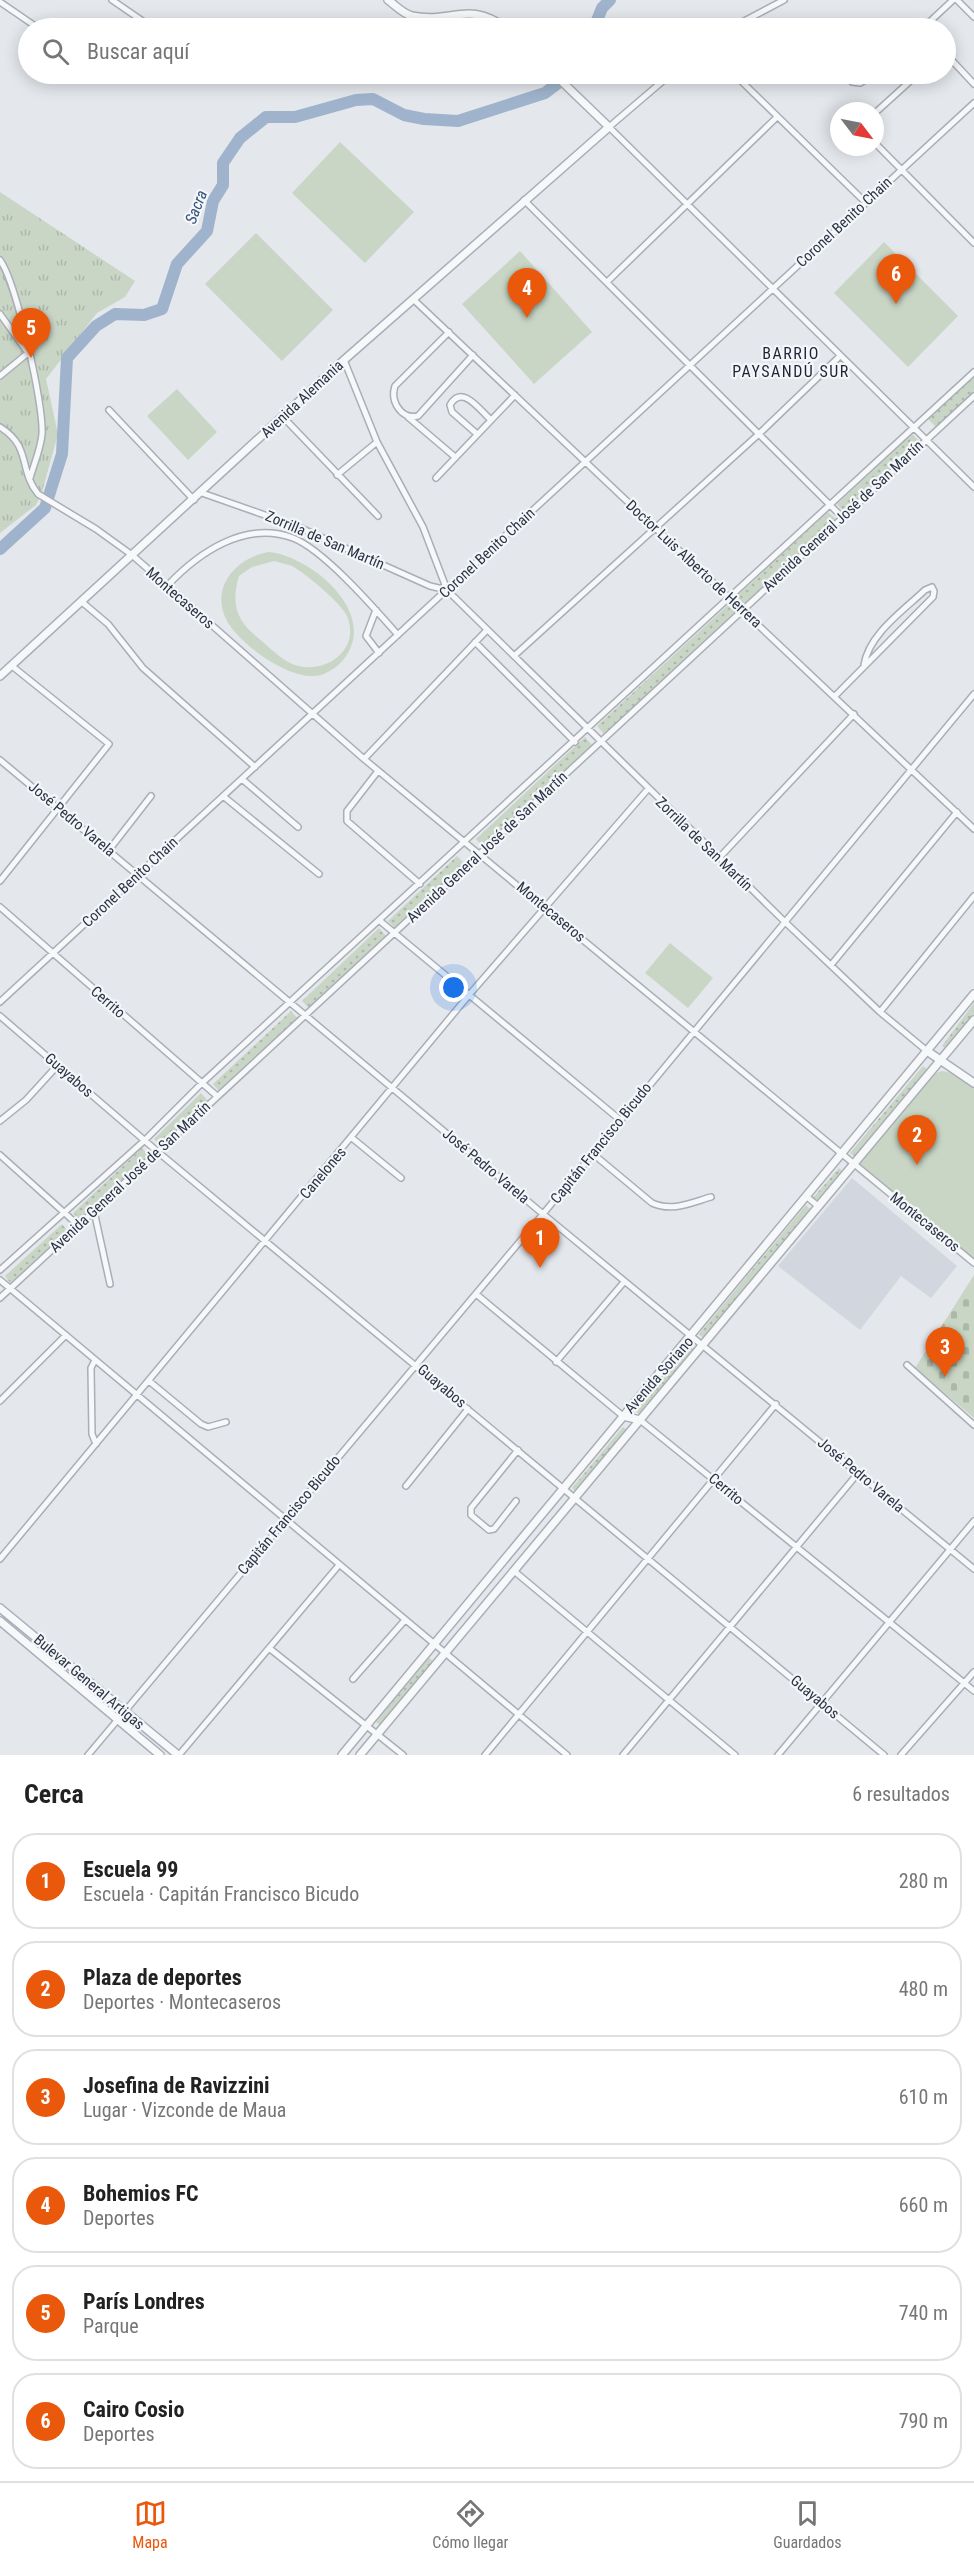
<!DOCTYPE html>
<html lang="es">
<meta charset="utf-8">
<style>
body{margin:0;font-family:"Roboto Condensed",sans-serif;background:#f6f6f6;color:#222}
.compass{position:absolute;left:830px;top:102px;width:54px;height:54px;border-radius:50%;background:#fff;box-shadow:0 3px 15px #0003;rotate:122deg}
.you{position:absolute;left:454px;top:988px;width:21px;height:21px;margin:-15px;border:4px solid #fff;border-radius:50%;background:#1a73e8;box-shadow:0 0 0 9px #1a73e833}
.badge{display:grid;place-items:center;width:39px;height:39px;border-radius:50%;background:#ea580c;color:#fff;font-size:20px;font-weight:700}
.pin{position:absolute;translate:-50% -50px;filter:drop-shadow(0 2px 3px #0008)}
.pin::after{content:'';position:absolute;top:32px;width:21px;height:18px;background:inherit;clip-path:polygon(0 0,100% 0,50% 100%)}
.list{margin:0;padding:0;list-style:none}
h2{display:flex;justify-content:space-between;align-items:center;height:78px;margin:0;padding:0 24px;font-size:26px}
h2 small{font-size:20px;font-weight:400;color:#767676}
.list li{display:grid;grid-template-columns:39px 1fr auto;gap:18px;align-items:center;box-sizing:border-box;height:96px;margin:0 12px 12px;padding:0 12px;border:2px solid #e0e0e0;border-radius:24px}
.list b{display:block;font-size:22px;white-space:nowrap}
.list p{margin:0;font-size:20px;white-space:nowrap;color:#767676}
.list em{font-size:20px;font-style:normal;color:#767676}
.icon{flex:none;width:33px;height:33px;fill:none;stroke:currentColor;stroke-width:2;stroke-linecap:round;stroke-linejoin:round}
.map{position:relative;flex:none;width:974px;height:1755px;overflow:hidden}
.search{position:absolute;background:#fff;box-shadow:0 3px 15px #0003;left:18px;right:18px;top:18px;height:66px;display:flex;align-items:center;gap:15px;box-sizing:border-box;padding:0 21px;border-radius:33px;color:#767676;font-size:22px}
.sheet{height:726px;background:#fff}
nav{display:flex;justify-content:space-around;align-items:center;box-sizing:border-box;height:84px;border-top:2px solid #e0e0e0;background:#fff;font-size:16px;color:#767676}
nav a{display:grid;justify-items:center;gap:3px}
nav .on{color:#ea580c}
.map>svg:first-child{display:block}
.built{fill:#d2d6de}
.grass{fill:url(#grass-dots)}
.cemetery{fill:url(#cemetery-stones)}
.park{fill:url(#park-tufts)}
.pitch{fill:#c9d6c5;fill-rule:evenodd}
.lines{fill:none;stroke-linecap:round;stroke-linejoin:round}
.river{stroke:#9fb4cc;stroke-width:12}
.minor-casing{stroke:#a9aeb7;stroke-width:8}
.tertiary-casing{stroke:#a9aeb7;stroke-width:10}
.minor{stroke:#f7f8fa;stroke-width:5}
.tertiary{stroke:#f7f8fa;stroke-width:7}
.labels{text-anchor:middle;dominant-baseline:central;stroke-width:4.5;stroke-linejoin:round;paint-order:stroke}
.street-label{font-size:15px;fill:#2b3445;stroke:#f4f6f9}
.water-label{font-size:16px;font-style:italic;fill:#34527a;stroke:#f4f6f9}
.neighbourhood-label{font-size:16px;letter-spacing:1.5px;fill:#1d2536;stroke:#f4f6f9}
</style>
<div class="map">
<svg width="974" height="1755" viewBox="0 0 974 1755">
<defs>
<pattern id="grass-dots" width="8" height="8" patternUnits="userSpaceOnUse" patternTransform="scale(1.5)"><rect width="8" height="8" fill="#c9d6c5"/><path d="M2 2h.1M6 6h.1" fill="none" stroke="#adb8ab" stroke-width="1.8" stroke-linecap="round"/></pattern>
<pattern id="cemetery-stones" width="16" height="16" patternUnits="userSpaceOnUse" patternTransform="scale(1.5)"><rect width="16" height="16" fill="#c9d6c5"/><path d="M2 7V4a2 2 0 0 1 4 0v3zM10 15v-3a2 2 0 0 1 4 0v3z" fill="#adb8ab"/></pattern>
<pattern id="park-tufts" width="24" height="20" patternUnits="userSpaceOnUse" patternTransform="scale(1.5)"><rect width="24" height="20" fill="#c9d6c5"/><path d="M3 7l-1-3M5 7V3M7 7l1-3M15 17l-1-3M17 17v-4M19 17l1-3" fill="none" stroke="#adb8ab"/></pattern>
</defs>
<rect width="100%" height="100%" fill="#e4e7ec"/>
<path class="built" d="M852,1178L957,1266L931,1298L901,1276L860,1330L778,1266Z"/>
<path class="grass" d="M974,376V391L936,427L928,419Z
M912,434L920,442L844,512L837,504Z
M828,512L836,519L744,604L736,597Z
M728,605L736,612L604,734L597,726Z
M585,737L592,745L483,847L476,839Z
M457,856L464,863L395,928L388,921Z
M379,928L386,936L309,1008L302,1001Z
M974,1003V1014L945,1048L942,1046Z
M291,1011L297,1018L219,1091L213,1084Z
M923,1066L928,1070L855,1157L850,1153Z
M201,1093L208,1101L161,1146L154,1139Z
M142,1148L149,1155L80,1220L73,1213Z
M839,1168L842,1171L815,1203L812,1199Z
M806,1205L810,1209L703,1338L699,1334Z
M62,1224L68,1231L11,1284L5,1276Z
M690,1346L694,1349L639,1414L636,1411Z
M623,1427L627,1430L575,1491L572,1488Z
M429,1658L433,1661L380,1725L376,1722Z"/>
<path class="cemetery" d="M974,1275V1418L915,1368Z"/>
<path class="park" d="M0,192L135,281L125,297L97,313L46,379L58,434L42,492L36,505L0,533Z"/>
<path class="pitch" d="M340,142L414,212L365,263L292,193Z
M256,233L333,310L282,361L205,284Z
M884,242L958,316L908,367L834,293Z
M520,251L592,332L534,384L462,304Z
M177,389L217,432L188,460L147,416Z
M269,552C310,556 377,611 346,656C340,665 332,671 321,675C293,683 240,645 227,621C209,587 237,557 269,552ZM274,561C280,563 287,564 292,566C305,573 341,603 347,616C362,652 321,678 290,663C278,657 267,645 257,637C236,620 231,603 239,576L252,567Z
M670,943L713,978L688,1008L645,973Z
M942,1071L958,1074L974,1088V1258L860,1167V1163L933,1074Z"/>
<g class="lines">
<path class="river" d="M594,28L602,8L610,0
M0,549L45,508L62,454L67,358L96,326L115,314L144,315L162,309L177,264L207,231L213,201L223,185V163L240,138L266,117H295L356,100L373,99L404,115L424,119L458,121L545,93L570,74"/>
<defs>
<path id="minor" d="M112,0L147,24L149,28
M957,0L974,17
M0,2L38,28
M731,28L784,0
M923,28L953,0
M946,54L974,84
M103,74H111
M671,74L609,127L974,487
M734,74L865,202
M843,74L852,82L860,83L875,74
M875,113L918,74
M875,143L974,243
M524,200L842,517
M0,260C16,282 44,405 42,434C41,448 34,464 30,478
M607,282L777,117
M413,299L974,829
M0,314L28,353L0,376
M449,332L395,386C390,401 401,420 418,416L473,355
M344,360L377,442L423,527L447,590L784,921L880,1012L927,1051
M109,410L194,500
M283,417L378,516
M408,417L455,457
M0,427C32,447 18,469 38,494L96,529L132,555L364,759L974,1263
M477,434L452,412L450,405C462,384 479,409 491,420
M337,475L377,442
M436,478L515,395
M202,493L296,526L430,586L447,590
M167,586C198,553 245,520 293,538C324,550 375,609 398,635
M82,602L108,624L143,668L255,767
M376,610L366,636L379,653
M475,642L575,742
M514,656L760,433L840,356
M835,696L933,597L934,591L932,587L925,590C903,611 869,634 864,665
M364,759L487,630
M0,760L543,1214L974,1569
M378,771L347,811V821L420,884
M242,779L298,827
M223,796L319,874
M109,850L151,796
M719,858L854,714
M0,881L109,744L12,666
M0,907L217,1096
M380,921L619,1119
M831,965L957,812
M0,1002L974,103
M880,1012L974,896
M0,1016L158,1152L884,1755
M0,1121L26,1100L58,1065
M352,1138L401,1178
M592,1153L652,1203C672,1212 690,1203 711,1197
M0,1155L78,1225
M807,1197L818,1206
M94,1211L110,1284
M0,1270L145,1140L202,1083L974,372
M0,1280L567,1755
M476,1294L623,1416
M0,1298L974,396
M95,1360L91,1368L92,1434L96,1444
M556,1362L624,1282
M907,1365L974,1425
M149,1381L201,1424L208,1427L226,1422
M0,1401L66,1335
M640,1420L974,1691
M406,1486L468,1409
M516,1501L494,1529L489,1530L471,1515V1508L518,1450
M0,1559L469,995L648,789
M514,1571L735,1755
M269,1648L403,1755
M353,1679L405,1620
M88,1755L543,1214L974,694
M179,1755L339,1565
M485,1755L776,1404
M623,1755L859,1472
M778,1755L974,1521
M901,1755L974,1672"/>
<path id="tertiary" d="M388,0C395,5 403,14 412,16C453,24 467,0 506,28
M0,676L344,360L609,127L554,74
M927,1051L974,1083
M623,1416L640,1420
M0,1608L178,1755
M0,1621L160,1755
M342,1755L974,994
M360,1755L974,1020"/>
</defs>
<use href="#minor" class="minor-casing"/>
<use href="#tertiary" class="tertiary-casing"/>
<use href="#minor" class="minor"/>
<use href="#tertiary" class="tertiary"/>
</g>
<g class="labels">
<g class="street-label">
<text transform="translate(844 222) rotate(-43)">Coronel Benito Chain</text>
<text transform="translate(302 399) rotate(-43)">Avenida Alemania</text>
<text transform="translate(843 516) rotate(-43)">Avenida General José de San Martín</text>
<text transform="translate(325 540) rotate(23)">Zorrilla de San Martín</text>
<text transform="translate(487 553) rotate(-43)">Coronel Benito Chain</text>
<text transform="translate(694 564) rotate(43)">Doctor Luis Alberto de Herrera</text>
<text transform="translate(180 598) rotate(41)">Montecaseros</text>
<text transform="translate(72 819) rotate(40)">José Pedro Varela</text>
<text transform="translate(704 844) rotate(44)">Zorrilla de San Martín</text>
<text transform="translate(487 847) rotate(-43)">Avenida General José de San Martín</text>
<text transform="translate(130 882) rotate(-43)">Coronel Benito Chain</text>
<text transform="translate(551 912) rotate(40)">Montecaseros</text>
<text transform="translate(108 1002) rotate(41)">Cerrito</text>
<text transform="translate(69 1075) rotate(41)">Guayabos</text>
<text transform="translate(601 1143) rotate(-51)">Capitán Francisco Bicudo</text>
<text transform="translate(486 1166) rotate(40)">José Pedro Varela</text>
<text transform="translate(323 1173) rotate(-50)">Canelones</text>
<text transform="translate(130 1177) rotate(-43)">Avenida General José de San Martín</text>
<text transform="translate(925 1222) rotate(39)">Montecaseros</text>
<text transform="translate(659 1375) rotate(-49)">Avenida Soriano</text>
<text transform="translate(442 1386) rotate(40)">Guayabos</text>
<text transform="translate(861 1475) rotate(40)">José Pedro Varela</text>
<text transform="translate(726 1489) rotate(40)">Cerrito</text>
<text transform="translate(289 1515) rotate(-50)">Capitán Francisco Bicudo</text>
<text transform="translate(89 1682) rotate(40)">Bulevar General Artigas</text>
<text transform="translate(815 1697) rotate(40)">Guayabos</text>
</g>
<g class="water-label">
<text transform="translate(196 207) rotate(-69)">Sacra</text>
</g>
<g class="neighbourhood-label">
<text x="791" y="353">BARRIO<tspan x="791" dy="18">PAYSANDÚ SUR</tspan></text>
</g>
</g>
</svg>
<svg class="compass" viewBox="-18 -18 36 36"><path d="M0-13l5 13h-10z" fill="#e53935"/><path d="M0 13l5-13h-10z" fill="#767676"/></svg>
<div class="you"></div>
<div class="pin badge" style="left:540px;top:1268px">1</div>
<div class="pin badge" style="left:917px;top:1165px">2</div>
<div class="pin badge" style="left:945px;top:1377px">3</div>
<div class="pin badge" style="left:527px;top:318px">4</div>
<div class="pin badge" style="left:31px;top:358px">5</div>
<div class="pin badge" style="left:896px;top:304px">6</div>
<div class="search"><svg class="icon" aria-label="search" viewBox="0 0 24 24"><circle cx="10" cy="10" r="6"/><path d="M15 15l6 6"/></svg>Buscar aquí</div>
</div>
<section class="sheet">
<h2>Cerca<small>6 resultados</small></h2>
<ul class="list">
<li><span class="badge">1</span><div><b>Escuela 99</b><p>Escuela · Capitán Francisco Bicudo</p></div><em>280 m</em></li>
<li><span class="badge">2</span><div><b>Plaza de deportes</b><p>Deportes · Montecaseros</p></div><em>480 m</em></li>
<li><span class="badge">3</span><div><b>Josefina de Ravizzini</b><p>Lugar · Vizconde de Maua</p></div><em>610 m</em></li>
<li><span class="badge">4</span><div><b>Bohemios FC</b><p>Deportes</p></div><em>660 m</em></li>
<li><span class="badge">5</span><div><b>París Londres</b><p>Parque</p></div><em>740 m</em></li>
<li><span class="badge">6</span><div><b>Cairo Cosio</b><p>Deportes</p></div><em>790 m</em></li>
</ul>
</section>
<nav>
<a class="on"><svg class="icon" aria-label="map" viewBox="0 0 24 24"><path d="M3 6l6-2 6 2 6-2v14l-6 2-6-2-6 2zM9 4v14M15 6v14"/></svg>Mapa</a>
<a><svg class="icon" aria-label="directions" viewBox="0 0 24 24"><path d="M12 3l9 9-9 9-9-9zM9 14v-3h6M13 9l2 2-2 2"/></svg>Cómo llegar</a>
<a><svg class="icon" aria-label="saved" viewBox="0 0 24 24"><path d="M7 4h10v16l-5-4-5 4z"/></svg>Guardados</a>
</nav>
